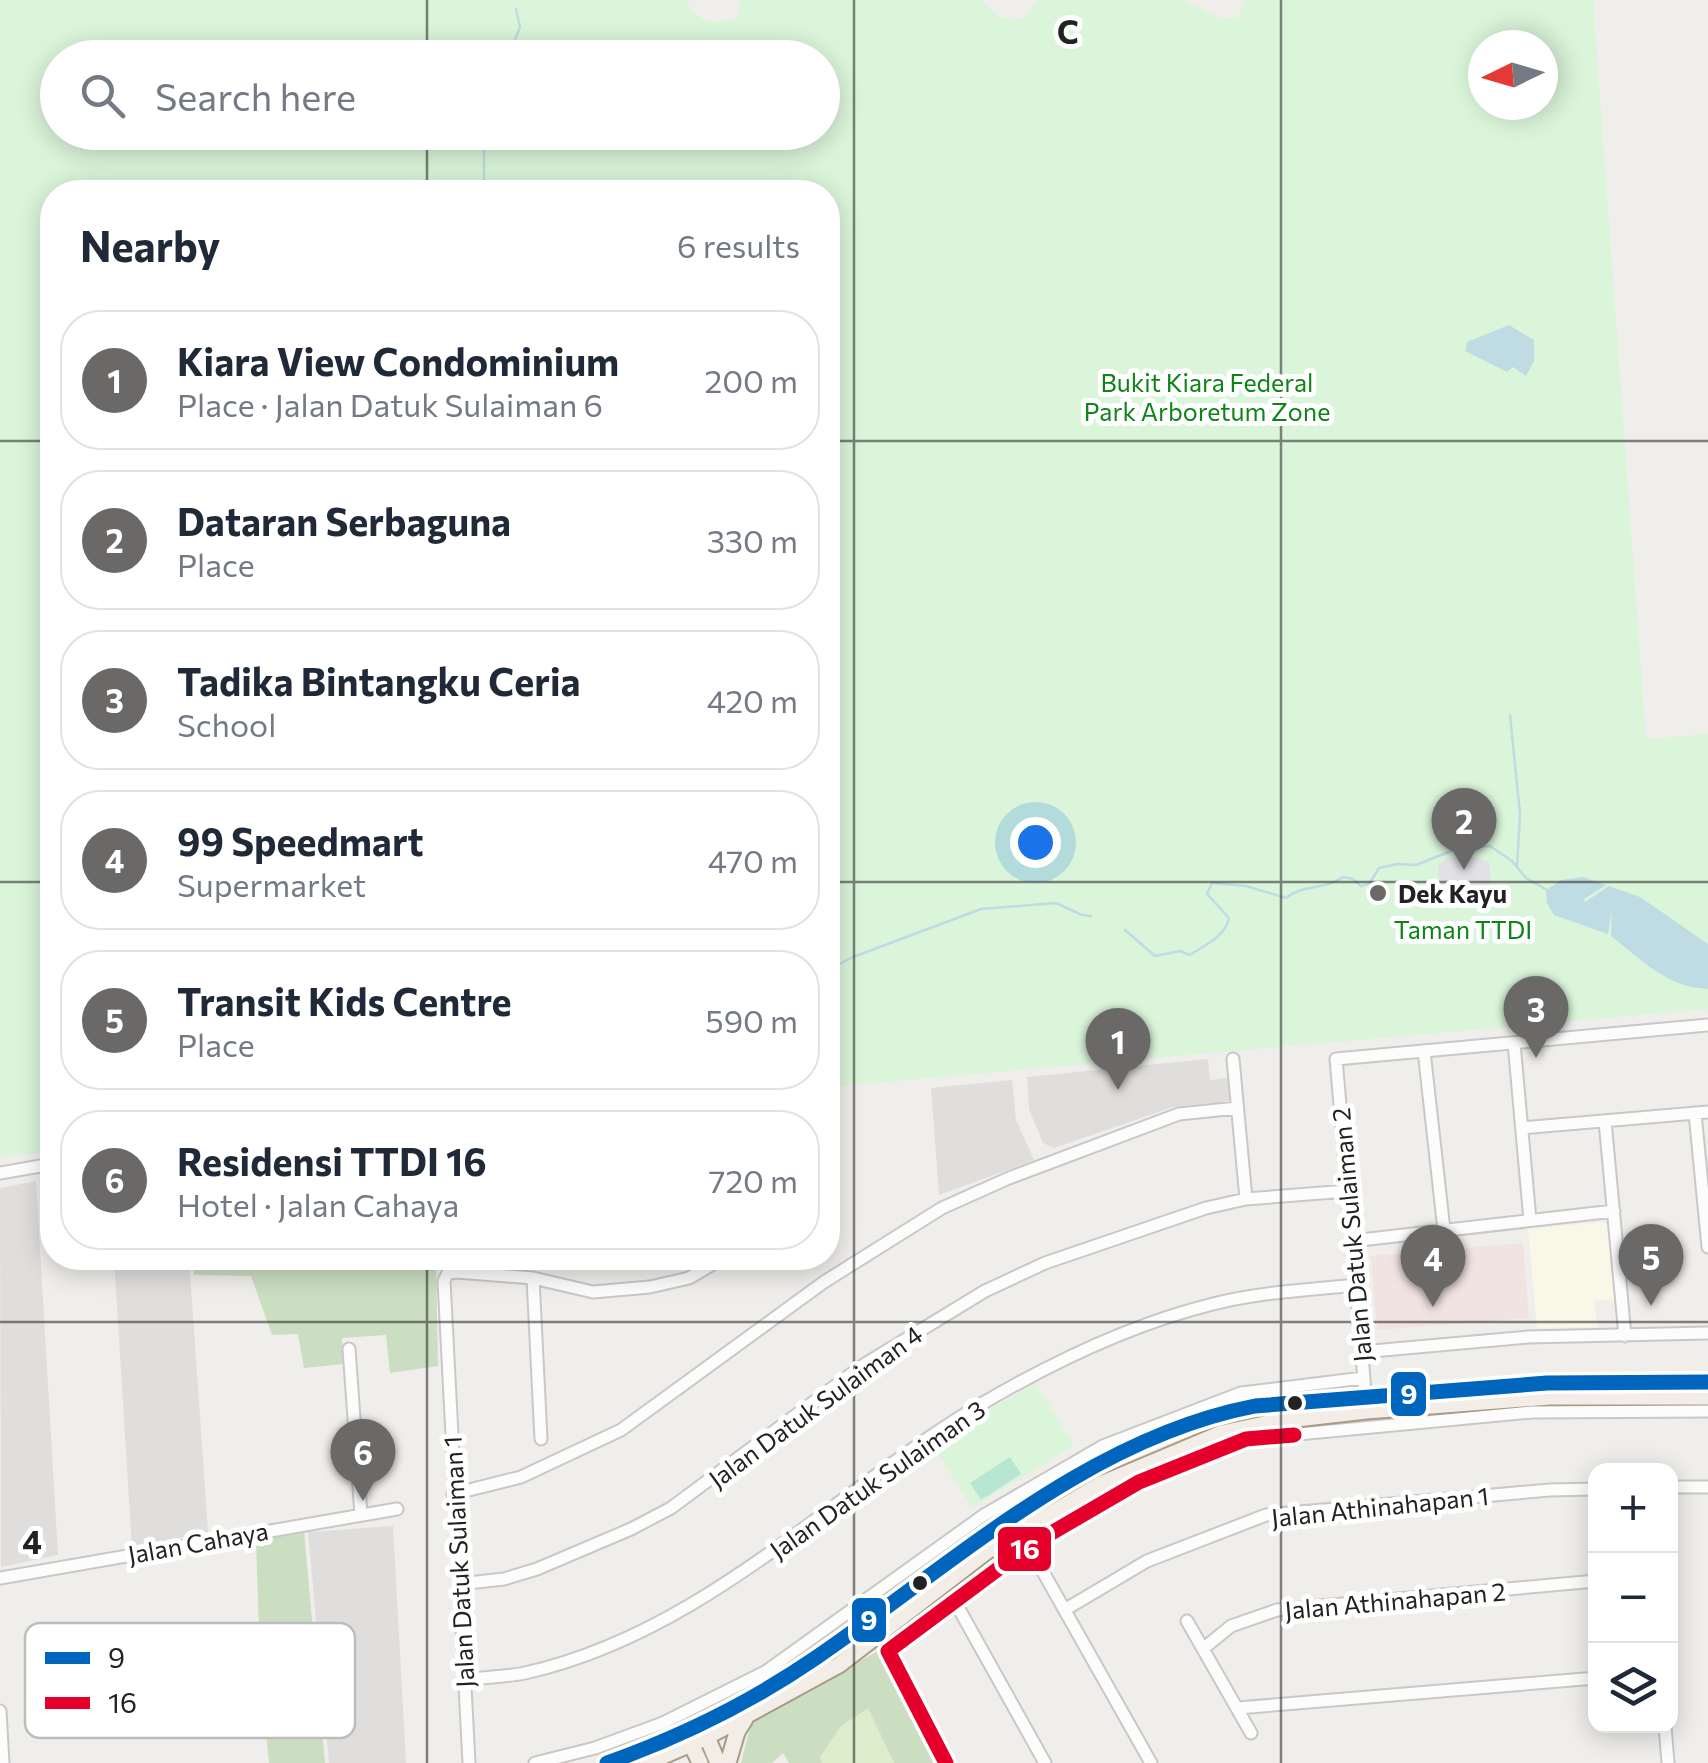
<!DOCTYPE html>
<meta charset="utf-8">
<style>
body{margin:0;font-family:Commissioner,sans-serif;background:#f2f2f3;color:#1f2937}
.controls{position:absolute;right:30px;bottom:30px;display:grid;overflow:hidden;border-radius:20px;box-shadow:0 5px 25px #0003}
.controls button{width:90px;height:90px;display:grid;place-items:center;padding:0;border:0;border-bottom:2px solid #e0e1e3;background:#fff;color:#1f2937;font:50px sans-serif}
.compass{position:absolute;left:1468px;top:30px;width:90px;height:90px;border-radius:50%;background:#fff;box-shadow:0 5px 25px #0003;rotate:265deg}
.you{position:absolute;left:1035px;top:842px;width:35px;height:35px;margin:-25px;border:8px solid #fff;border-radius:50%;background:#1a73e8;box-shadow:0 0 0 15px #1a73e833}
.badge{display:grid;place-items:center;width:65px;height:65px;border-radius:50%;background:#6a6968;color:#fff;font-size:32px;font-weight:700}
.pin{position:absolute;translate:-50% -82px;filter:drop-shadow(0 2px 5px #0008)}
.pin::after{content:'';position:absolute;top:52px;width:35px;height:30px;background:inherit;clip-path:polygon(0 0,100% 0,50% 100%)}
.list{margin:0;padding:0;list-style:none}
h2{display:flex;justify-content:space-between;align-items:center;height:130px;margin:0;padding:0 40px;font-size:42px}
h2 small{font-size:32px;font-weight:400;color:#747a83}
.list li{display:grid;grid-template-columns:65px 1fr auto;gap:30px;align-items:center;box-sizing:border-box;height:140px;margin:0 20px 20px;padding:0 20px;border:2px solid #e0e1e3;border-radius:40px}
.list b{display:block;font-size:38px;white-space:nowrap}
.list p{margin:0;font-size:32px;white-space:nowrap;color:#747a83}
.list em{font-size:32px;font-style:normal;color:#747a83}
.icon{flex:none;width:55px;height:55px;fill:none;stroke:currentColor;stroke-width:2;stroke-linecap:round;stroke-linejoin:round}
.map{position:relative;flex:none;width:1708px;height:1763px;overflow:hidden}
.search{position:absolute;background:#fff;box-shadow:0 5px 25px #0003;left:40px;top:40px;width:800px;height:110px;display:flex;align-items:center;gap:25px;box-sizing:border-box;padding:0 35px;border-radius:55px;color:#747a83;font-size:38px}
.panel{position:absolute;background:#fff;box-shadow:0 5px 25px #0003;left:40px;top:180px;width:800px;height:1090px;border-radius:40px}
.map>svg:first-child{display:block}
.residential{fill:#dfdedc}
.commercial{fill:#f1e3e1}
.education{fill:#f8f7e8}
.grass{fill:#ddeccb}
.forest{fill:#cbdec1}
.park{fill:#daf5da;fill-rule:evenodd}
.pitch{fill:#b7e6d2}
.plaza{fill:#e2e1e5}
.water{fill:#bfdbe3}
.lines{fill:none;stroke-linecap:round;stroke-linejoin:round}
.stream{stroke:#bfdbe3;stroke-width:2.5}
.minor-casing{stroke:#c9c8c7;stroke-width:15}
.major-casing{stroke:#a79c86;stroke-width:19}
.minor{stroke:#fdfcfc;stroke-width:11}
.major{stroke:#f3ede7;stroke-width:15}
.bus-1-casing{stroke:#fff;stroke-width:22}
.bus-2-casing{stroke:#fff;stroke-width:22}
.bus-1{stroke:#0065bd;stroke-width:15}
.bus-2{stroke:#e4002b;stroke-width:15}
.grid{fill:none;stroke:#222;stroke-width:2.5;stroke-opacity:0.55}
.poi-dot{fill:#6a6968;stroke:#fff;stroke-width:4}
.bus-dot{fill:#222;stroke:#fff;stroke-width:4}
.labels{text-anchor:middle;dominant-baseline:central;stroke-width:10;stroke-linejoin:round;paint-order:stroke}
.park-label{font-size:25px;fill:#0c8416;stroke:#fff}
.poi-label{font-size:25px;font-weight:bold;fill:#222;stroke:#fff;text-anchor:start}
.street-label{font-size:25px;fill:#222;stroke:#fff}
.key{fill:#fff;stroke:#bdbdbd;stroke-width:2.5}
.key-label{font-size:28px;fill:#222}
.grid-label{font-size:32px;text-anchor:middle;font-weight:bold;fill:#222;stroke:#fff;stroke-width:10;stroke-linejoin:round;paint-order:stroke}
.line-badge{stroke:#fff;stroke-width:4}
.badge-label{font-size:28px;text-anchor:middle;font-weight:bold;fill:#fff}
</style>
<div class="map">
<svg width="1708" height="1763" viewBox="0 0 1708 1763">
<rect width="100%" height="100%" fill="#f0eeeb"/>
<path class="residential" d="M1208,1059L1210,1080L1227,1078L1230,1101L1173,1107L1054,1148L1043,1143L1029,1109L1027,1077Z
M1012,1080L1016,1120L1034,1160L939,1195L931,1088Z
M36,1181L58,1555L1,1567L0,1188Z
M114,1258H189L208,1532L132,1548Z
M393,1526L406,1763H329L308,1532Z"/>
<path class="commercial" d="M1523,1243L1529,1318L1377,1330L1371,1256Z"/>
<path class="education" d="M1603,1222L1610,1227L1616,1299L1594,1301L1597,1327L1537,1328L1528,1229Z"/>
<path class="grass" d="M868,1708L894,1763H822L820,1757L840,1726Z"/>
<path class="forest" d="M193,1258H454L436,1261L438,1366L390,1373L386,1335L342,1338L343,1364L304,1368L298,1334L272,1335L251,1276L194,1275Z
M304,1531L325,1763H269L261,1680L216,1685L215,1670L260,1661L256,1540Z
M882,1649L940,1763H894L868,1708L840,1727L820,1757L822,1763H789L783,1753L772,1763H741L752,1719Z"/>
<path class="park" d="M0,0H686C698,23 713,27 737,17L741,0H983C996,17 1004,23 1025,17L1036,0H1183L1217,17L1237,19L1246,0H1593L1646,739L1708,734V1009L828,1087V192H52V1152L0,1157ZM1483,45H1543V105H1483ZM58,58H822V132H58Z
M1036,1383L1074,1446L972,1508L931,1442Z"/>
<path class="pitch" d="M1010,1457L1021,1474L981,1500L970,1483Z"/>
<path class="plaza" d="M1476,857L1489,862L1492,894L1475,890L1447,891L1438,876L1439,864L1447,858Z"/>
<path class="water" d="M1509,325L1534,340V361L1526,376L1513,367L1507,372L1465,351L1467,342Z
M1583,877L1606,885L1584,899L1585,902L1609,886L1640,897L1708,944V989C1666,987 1642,960 1611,936L1612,910L1608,934L1554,915L1547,903L1546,890L1561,880Z"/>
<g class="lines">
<path class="stream" d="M508,58L520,27L516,9
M484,192V148L487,132
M1510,715L1520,814L1517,867
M1125,930L1155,956L1180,951L1190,955C1205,945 1225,937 1229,918L1207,894L1212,883L1246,886L1286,898C1303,884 1325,890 1343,877L1353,879L1361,886L1369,884L1379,868L1397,864L1416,865L1456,849L1490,846L1512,861L1526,878L1547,890
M828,970L853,957L981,909L1056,903L1082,915L1091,916"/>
<defs>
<path id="minor" d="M1514,1043L1530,1220
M1424,1051L1444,1230
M1233,1059L1246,1199
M1695,1113L1708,1247
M1605,1121L1625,1336
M1522,1128L1708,1112
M0,1173L52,1164
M1352,1241L1614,1211
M533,1278L541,1439
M349,1349L361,1515
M1361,1352L1528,1337L1708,1333
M1366,1402L1336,1059L1708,1025
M1670,1487H1708
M453,1494L521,1477L621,1430L824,1282L942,1208L1009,1178L1179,1114L1237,1108
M1025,1540L1151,1763
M0,1578L397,1509
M459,1584L504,1579L537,1569L631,1529L671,1508L862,1366L985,1291L1045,1263L1206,1208L1246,1199L1347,1191
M954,1600L1045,1763
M1066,1609L1147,1561L1266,1515L1550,1490L1596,1489
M1187,1621L1251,1733
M1204,1648L1231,1626L1277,1610L1596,1581
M464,1680C484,1677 505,1677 525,1673C701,1634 829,1496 978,1406C1049,1364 1132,1324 1213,1304C1260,1292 1308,1290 1355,1285
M1238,1708L1596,1678
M0,1711L3,1763
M1665,1726L1668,1763
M469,1763L444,1281L448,1273L457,1272L533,1278L593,1292L650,1287L689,1278L723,1258
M535,1763L595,1748L663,1723L765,1672L984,1515L1103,1446L1241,1393L1363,1378
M946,1763L888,1651L1029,1546L1139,1482L1246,1439L1532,1412L1708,1411"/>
<path id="major" d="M704,1730L718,1763
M687,1735L700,1763
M607,1763C680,1737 753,1701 817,1657C953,1564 1088,1438 1255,1406L1547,1383L1708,1382
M647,1763L707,1737L839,1665L986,1552L1101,1484L1222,1433L1279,1421L1366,1411L1550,1397H1708
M728,1763L737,1732L745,1719"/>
</defs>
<use href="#minor" class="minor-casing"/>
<use href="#major" class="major-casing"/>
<use href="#minor" class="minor"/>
<use href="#major" class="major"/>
<defs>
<path id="bus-1" d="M607,1763C680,1737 753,1701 817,1657C953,1564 1088,1438 1255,1406L1547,1383L1708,1382"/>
<path id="bus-2" d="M946,1763L888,1651L1029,1546L1139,1482L1246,1439L1294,1435"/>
</defs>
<use href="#bus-1" class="bus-1-casing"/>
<use href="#bus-2" class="bus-2-casing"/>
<use href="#bus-1" class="bus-1"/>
<use href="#bus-2" class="bus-2"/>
</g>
<path class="grid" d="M427,0V58M854,0V1763M1281,0V1763M427,132V192M0,441H52M828,441H1708M0,882H52M828,882H1708M427,1258V1763M0,1322H1708"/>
<circle class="poi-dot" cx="1378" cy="893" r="10"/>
<g class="bus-dot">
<circle cx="1295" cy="1403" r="9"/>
<circle cx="920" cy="1583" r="9"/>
</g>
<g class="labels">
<g class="park-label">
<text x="1207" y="382">Bukit Kiara Federal<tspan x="1207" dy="29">Park Arboretum Zone</tspan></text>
<text x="1463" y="929">Taman TTDI</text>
</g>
<g class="poi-label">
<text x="1398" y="893">Dek Kayu</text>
</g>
<g class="street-label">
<text transform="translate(1351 1235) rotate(-95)">Jalan Datuk Sulaiman 2</text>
<text transform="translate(815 1406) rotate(-36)">Jalan Datuk Sulaiman 4</text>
<text transform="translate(877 1479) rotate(-35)">Jalan Datuk Sulaiman 3</text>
<text transform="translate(1380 1506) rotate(-6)">Jalan Athinahapan 1</text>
<text transform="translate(198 1542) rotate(-10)">Jalan Cahaya</text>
<text transform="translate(458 1562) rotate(-93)">Jalan Datuk Sulaiman 1</text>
<text transform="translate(1395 1600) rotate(-5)">Jalan Athinahapan 2</text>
</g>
</g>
<rect x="25" y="1623" width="330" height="115" rx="15" class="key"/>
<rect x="45" y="1652" width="45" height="12" fill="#0065bd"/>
<rect x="45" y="1697" width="45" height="12" fill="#e4002b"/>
<g class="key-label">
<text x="108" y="1668">9</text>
<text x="108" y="1713">16</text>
</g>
<g class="grid-label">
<text x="1068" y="44">C</text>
<text x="32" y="1554">4</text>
</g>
<g class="line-badge">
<rect x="1389" y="1370" width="39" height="48" rx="10" fill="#0065bd"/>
<rect x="996" y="1525" width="57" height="48" rx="10" fill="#e4002b"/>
<rect x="850" y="1596" width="38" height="48" rx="10" fill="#0065bd"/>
</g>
<g class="badge-label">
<text x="1409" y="1404">9</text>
<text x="1025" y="1559">16</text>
<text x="869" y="1630">9</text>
</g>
</svg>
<div class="controls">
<button>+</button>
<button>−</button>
<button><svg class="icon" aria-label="layers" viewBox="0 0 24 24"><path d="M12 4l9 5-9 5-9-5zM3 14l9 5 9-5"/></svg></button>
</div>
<svg class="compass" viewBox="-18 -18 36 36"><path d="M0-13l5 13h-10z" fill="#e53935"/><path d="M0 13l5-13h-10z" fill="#747a83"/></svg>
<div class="you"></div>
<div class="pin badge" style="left:1118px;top:1090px">1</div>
<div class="pin badge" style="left:1464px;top:870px">2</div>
<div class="pin badge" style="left:1536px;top:1058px">3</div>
<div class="pin badge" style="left:1433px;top:1307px">4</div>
<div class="pin badge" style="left:1651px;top:1306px">5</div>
<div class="pin badge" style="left:363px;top:1501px">6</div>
<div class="search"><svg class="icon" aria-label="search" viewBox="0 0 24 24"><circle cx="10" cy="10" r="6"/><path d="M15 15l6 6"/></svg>Search here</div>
<section class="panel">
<h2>Nearby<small>6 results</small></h2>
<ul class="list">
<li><span class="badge">1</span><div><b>Kiara View Condominium</b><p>Place · Jalan Datuk Sulaiman 6</p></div><em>200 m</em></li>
<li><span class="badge">2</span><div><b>Dataran Serbaguna</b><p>Place</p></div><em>330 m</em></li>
<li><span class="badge">3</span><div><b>Tadika Bintangku Ceria</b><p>School</p></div><em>420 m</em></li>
<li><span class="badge">4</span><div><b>99 Speedmart</b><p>Supermarket</p></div><em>470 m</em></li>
<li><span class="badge">5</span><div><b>Transit Kids Centre</b><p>Place</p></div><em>590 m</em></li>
<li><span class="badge">6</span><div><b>Residensi TTDI 16</b><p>Hotel · Jalan Cahaya</p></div><em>720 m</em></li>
</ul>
</section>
</div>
